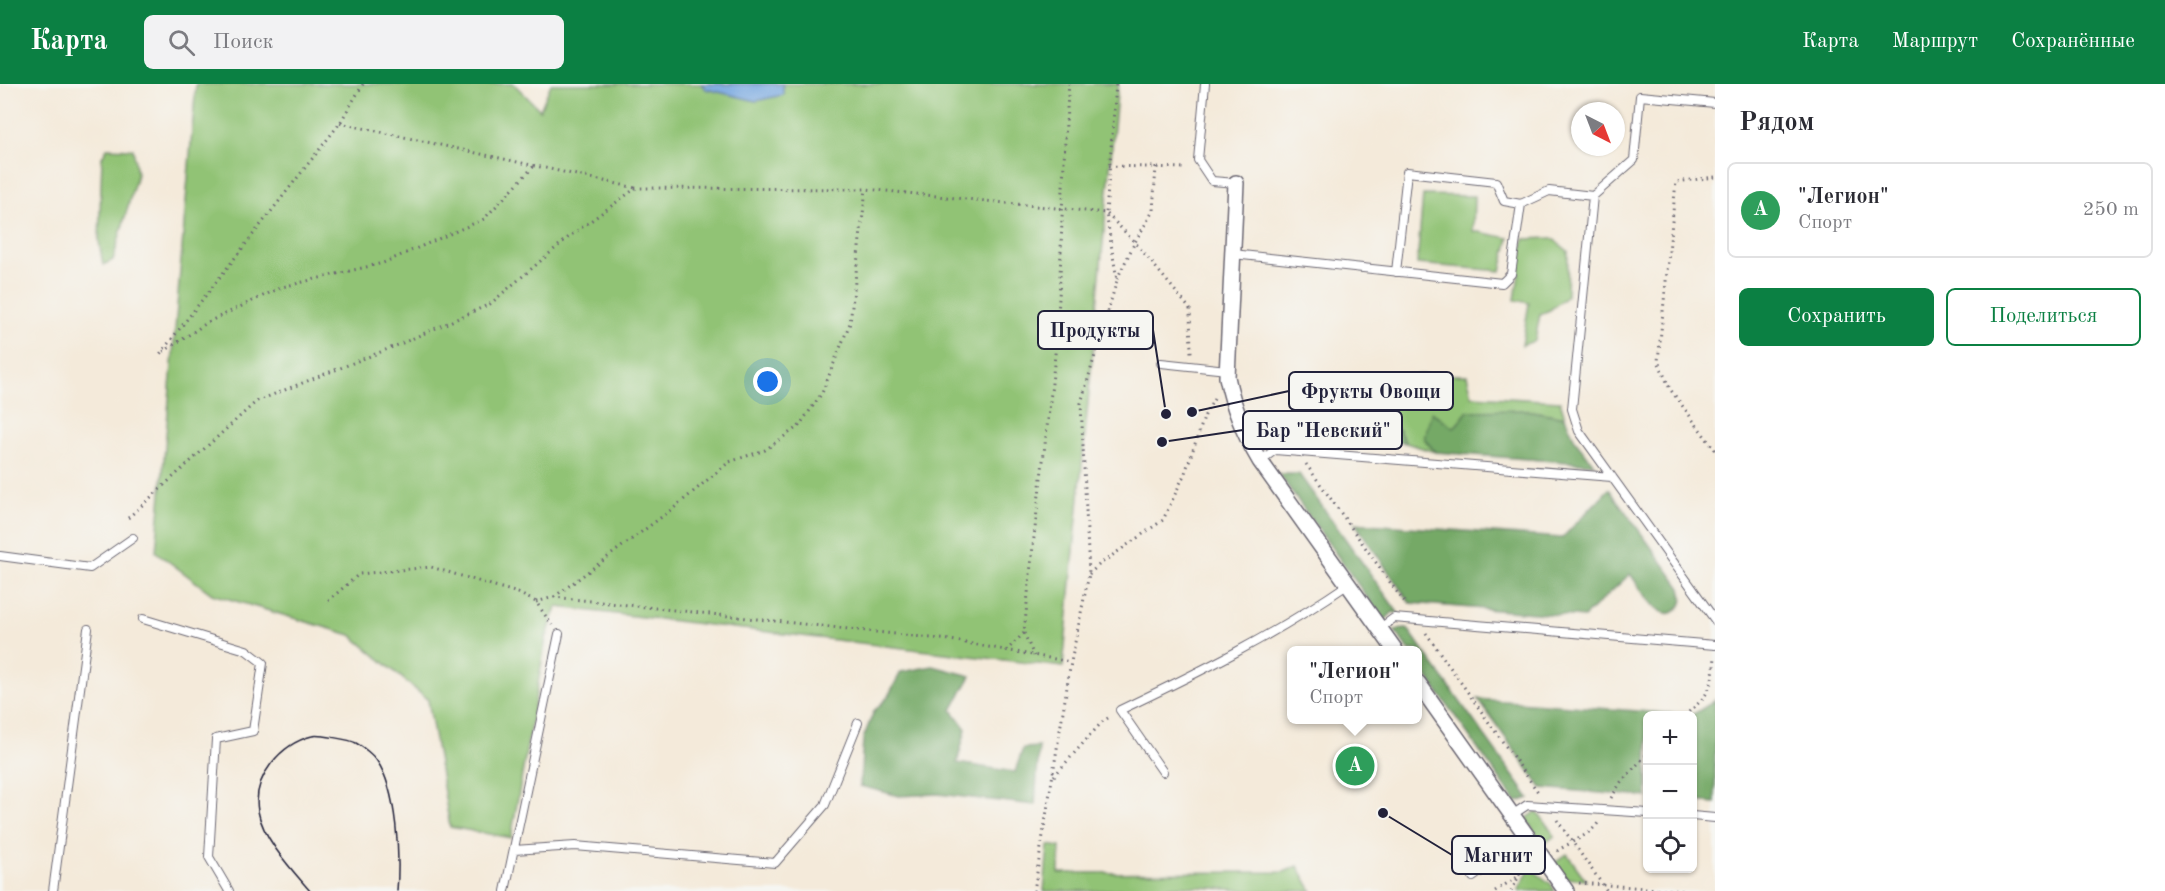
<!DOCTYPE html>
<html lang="ru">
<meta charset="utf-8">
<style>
body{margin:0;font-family:"Old Standard TT",serif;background:#f2f2f3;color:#2b2b33}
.controls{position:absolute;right:18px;bottom:18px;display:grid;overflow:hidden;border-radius:9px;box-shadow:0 2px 4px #0004}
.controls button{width:54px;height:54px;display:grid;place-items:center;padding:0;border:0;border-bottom:2px solid #e1e1e2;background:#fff;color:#2b2b33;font:30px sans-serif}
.compass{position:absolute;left:1571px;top:18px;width:54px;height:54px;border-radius:50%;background:#fff;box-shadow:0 2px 4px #0004;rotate:138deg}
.you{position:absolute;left:768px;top:298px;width:21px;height:21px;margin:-15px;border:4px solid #fff;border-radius:50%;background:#1a73e8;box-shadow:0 0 0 9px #1a73e833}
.badge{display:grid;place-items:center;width:39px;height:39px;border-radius:50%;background:#0b8043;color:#fff;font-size:20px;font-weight:700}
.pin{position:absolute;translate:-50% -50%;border:3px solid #fff;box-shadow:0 2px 6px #0006}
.popup{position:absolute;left:1287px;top:562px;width:135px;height:78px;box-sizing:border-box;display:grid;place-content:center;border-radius:9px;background:#fff;filter:drop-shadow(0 2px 4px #0005);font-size:20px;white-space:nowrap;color:#7c7c81}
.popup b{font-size:22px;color:#2b2b33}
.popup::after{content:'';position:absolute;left:50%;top:100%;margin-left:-12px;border:12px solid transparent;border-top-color:#fff}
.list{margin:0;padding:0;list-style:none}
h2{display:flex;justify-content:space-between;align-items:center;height:78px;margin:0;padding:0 24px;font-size:26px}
h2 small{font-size:20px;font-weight:400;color:#7c7c81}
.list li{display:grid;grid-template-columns:39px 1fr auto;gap:18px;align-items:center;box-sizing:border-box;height:96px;margin:0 12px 12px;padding:0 12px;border:2px solid #e1e1e2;border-radius:9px}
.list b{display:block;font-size:22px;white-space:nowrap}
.list p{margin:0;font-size:20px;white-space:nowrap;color:#7c7c81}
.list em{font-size:20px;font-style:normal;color:#7c7c81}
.actions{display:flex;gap:12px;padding:18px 24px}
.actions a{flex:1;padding:14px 0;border:2px solid #0b8043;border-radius:9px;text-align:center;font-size:21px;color:#0b8043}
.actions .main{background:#0b8043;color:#fff}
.icon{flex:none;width:33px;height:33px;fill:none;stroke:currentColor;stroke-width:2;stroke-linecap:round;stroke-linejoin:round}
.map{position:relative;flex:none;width:1715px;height:807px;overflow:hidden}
header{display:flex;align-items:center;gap:36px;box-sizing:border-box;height:84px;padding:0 30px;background:#0b8043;color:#fff}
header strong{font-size:28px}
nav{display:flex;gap:33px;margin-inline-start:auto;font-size:21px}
.search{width:420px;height:54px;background:#f2f2f3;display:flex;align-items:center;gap:15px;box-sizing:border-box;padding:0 21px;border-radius:9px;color:#7c7c81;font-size:22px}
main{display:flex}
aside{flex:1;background:#fff}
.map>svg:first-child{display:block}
.green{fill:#91c374;stroke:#5a7258;stroke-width:1.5}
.forest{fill:#74a966;stroke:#4b6650;stroke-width:1.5}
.water{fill:#74a6e0;stroke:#4b648e;stroke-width:1.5}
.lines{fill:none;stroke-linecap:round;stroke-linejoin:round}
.lane-casing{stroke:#6c6873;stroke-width:10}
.street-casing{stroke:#6c6873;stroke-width:18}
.path{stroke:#6c6873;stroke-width:3;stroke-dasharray:1.5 4.5;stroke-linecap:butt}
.lane{stroke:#fff;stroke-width:8}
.street{stroke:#fff;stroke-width:15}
.tram{stroke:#22223b;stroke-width:1.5}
.leader{fill:none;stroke:#22223b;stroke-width:2}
.callout-dot{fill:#22223b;stroke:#f6f6f2;stroke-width:2}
.callout{fill:#f6f6f2;stroke:#22223b;stroke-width:2}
.callout-label{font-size:20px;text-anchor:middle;font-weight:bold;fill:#22223b}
</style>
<header>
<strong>Карта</strong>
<div class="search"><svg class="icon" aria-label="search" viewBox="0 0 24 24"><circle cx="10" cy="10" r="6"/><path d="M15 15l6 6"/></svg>Поиск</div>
<nav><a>Карта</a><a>Маршрут</a><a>Сохранённые</a></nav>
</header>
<main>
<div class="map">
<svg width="1715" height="807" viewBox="0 0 1715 807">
<rect width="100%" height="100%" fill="#f6f6f2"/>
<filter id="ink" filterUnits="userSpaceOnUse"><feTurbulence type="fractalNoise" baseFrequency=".0167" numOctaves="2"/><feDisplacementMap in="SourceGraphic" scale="12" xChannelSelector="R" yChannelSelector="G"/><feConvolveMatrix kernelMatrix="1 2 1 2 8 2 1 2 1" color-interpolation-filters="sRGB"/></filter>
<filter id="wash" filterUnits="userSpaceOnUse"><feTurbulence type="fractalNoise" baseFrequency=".008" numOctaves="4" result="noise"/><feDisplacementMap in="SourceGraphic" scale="24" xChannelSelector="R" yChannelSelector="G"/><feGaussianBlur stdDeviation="1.35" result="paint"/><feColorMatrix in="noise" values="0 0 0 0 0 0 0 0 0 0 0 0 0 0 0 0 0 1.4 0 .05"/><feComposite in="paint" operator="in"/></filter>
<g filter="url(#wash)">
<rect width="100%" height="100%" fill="#f4eada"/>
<path class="green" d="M196,0H514L540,26L551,0H1118L1063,583L557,523L546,554L511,754L450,743L428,616L351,551L212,510L156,468Z
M107,64L133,65L137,90L113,176L103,181L99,157L102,73Z
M1423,111L1474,112L1473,147L1509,154L1501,187L1417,180Z
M1552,154L1568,167L1567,212L1550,226L1540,230L1535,257L1522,261L1529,219L1515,216L1524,155Z
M1352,291H1467L1472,312L1560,317L1565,333L1526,326L1424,354L1435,368L1406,359L1390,332L1364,318Z
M1537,727L1555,752L1543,760L1526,735Z
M1048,761L1060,763L1059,789L1284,788L1298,782L1312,807H1256L1181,802L1092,807H1044Z
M1567,770L1586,796L1565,794L1554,779Z
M1530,784L1551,800L1555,807H1518Z"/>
<path class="forest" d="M1352,291L1364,318L1390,332L1406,359L1323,348L1315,335L1311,306L1336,292Z
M1526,326L1565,333L1575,356L1594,380L1435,368L1424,354L1432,328L1454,344L1468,327Z
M1279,390H1299L1399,530L1393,528L1384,537Z
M1609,405L1681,504C1683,513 1685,519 1677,526C1659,541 1640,502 1630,490L1584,533L1410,519L1355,439L1562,454Z
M1408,545L1529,714L1516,718L1418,580V566H1409L1394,546Z
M933,582L971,592L952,626L966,645L957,679L1015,688L1023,664L1039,663L1035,721L938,710L899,712L860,702L863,655L874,627L887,614L901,588Z
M1715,614V719L1693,717L1692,632H1648L1647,713L1541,704L1478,615L1692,631L1713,618Z"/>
<path class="water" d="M701,0H783V11L756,17L706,5Z"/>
</g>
<g filter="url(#ink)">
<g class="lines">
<defs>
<path id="lane" d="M1205,0L1198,76L1212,97L1236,99
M1593,112L1572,325L1579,347L1715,536
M1233,170L1502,199L1511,190L1521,120L1549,107L1593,112L1634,76L1640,12L1715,19
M1396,188L1407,88L1496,98L1504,117L1521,120
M1161,279L1227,286
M1260,377L1275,366L1612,393
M0,472L90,484L133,454
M143,535L246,566L263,579L253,647L216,655L209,773L229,807
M1379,545L1394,534L1715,561
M1163,688L1120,626C1198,589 1276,550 1347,501
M1512,731L1527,721L1648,729
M1692,732L1715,734
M514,766L575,762L775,779L825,721L858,639
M1473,793L1527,754
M53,807L88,545
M505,807L559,550"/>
<path id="street" d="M1236,99L1227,293C1233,323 1244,350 1260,377L1395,566
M1418,599L1566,807"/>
</defs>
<use href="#lane" class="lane-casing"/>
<use href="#street" class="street-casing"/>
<path class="path" d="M363,0L340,39L160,270L208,238L282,203L383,179L484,135L535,81
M340,39L636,104
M1109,82L1187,84
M1715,93L1676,98L1658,277L1670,305L1715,366
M1117,195L1135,158L1153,127L1156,83
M1306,380L1407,522
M128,434L257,317L398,261L490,220L570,152L636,104L866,105L1106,129L1135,158L1190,225L1191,269
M1089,490L1100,480L1163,436L1185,389L1205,331L1214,315
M554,513L675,423L729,378L765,366L799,342L822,309L850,239L866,105
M328,517L359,490L431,483L518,509L536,518L552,541
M536,518L554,513L950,556L1071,578
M1024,549L1034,572
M1426,549L1538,708
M1006,567L1024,549L1028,510C1036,427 1048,344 1056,260C1063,174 1061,87 1069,0
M1684,632C1709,611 1712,606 1715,573
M1054,692L1102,638L1111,632
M1611,714L1621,698L1648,669
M1557,736L1607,807
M1557,767C1570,758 1589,752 1598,739
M1579,799L1685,807
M1034,807L1071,578L1089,490L1081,319L1117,196L1106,129L1116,0
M1495,807L1519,792
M1511,807L1526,779"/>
<use href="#lane" class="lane"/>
<use href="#street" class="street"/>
<path class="tram" d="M310,807C292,786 263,755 258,727C252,693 281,660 312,652C318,650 351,656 356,659C363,663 373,671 377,677C397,706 400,773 397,807"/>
</g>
</g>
<path class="leader" d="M1166 330L1153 246M1192 328L1289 307M1162 358L1243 346M1383 729L1452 771"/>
<g class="callout-dot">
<circle cx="1166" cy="330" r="6"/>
<circle cx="1192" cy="328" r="6"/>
<circle cx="1162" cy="358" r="6"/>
<circle cx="1383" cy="729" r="6"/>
</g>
<g class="callout">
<rect x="1038" y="227" width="115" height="38" rx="6"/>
<rect x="1289" y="288" width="164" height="38" rx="6"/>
<rect x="1243" y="327" width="159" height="38" rx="6"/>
<rect x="1452" y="752" width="93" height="38" rx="6"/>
</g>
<g class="callout-label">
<text x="1095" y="253">Продукты</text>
<text x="1371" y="314">Фрукты Овощи</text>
<text x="1323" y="353">Бар "Невский"</text>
<text x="1498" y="778">Магнит</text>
</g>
</svg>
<div class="controls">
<button>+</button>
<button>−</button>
<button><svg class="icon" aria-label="locate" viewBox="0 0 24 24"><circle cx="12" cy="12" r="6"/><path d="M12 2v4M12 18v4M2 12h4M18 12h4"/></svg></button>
</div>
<svg class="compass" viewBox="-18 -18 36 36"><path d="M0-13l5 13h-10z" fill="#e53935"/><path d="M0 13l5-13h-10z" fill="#7c7c81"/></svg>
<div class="you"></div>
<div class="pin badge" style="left:1355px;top:682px;background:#2e9e5b">A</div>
<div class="popup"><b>&quot;Легион&quot;</b>Спорт</div>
</div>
<aside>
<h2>Рядом<small></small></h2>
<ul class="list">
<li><span class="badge" style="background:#2e9e5b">A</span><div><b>&quot;Легион&quot;</b><p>Спорт</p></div><em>250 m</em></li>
</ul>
<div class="actions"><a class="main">Сохранить</a><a>Поделиться</a></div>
</aside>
</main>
